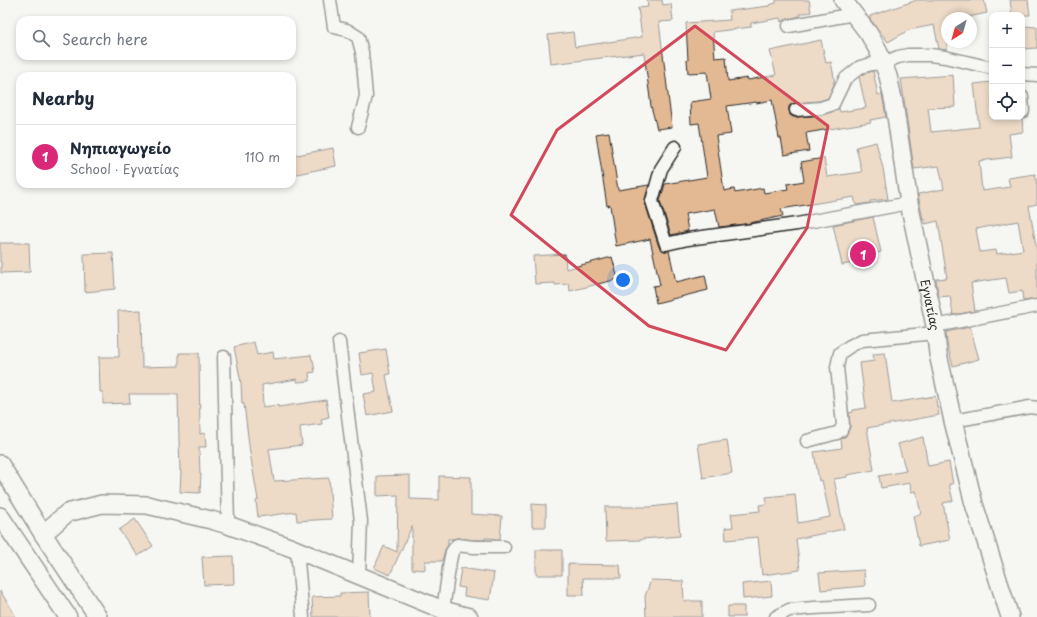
<!DOCTYPE html>
<meta charset="utf-8">
<style>
body{margin:0;font-family:"Playpen Sans",sans-serif;background:#f2f2f3;color:#1f2937}
.controls{position:absolute;right:12px;top:12px;display:grid;overflow:hidden;border-radius:8px;box-shadow:0 2px 6px #0003}
.controls button{width:36px;height:36px;display:grid;place-items:center;padding:0;border:0;border-bottom:1px solid #e0e1e3;background:#fff;color:#1f2937;font:20px sans-serif}
.compass{position:absolute;left:941px;top:12px;width:36px;height:36px;border-radius:50%;background:#fff;box-shadow:0 2px 6px #0003;rotate:217deg}
.you{position:absolute;left:623px;top:280px;width:14px;height:14px;margin:-10px;border:3px solid #fff;border-radius:50%;background:#1a73e8;box-shadow:0 0 0 6px #1a73e833}
.badge{display:grid;place-items:center;width:26px;height:26px;border-radius:50%;background:#db2777;color:#fff;font-size:13px;font-weight:700}
.pin{position:absolute;translate:-50% -50%;border:2px solid #fff;box-shadow:0 1px 4px #0006}
.list{margin:0;padding:0;list-style:none}
h2{display:flex;justify-content:space-between;align-items:center;height:52px;margin:0;padding:0 16px;font-size:17px}
h2 small{font-size:13px;font-weight:400;color:#747a83}
.list li{display:grid;grid-template-columns:26px 1fr auto;gap:12px;align-items:center;box-sizing:border-box;height:64px;padding:0 16px;border-top:1px solid #e0e1e3}
.list b{display:block;font-size:15px;white-space:nowrap}
.list p{margin:0;font-size:13px;white-space:nowrap;color:#747a83}
.list em{font-size:13px;font-style:normal;color:#747a83}
.icon{flex:none;width:22px;height:22px;fill:none;stroke:currentColor;stroke-width:2;stroke-linecap:round;stroke-linejoin:round}
.map{position:relative;flex:none;width:1037px;height:617px;overflow:hidden}
.search{position:absolute;background:#fff;box-shadow:0 2px 6px #0003;left:16px;top:16px;width:280px;height:44px;display:flex;align-items:center;gap:10px;box-sizing:border-box;padding:0 14px;border-radius:12px;color:#747a83;font-size:15px}
.panel{position:absolute;background:#fff;box-shadow:0 2px 6px #0003;left:16px;top:72px;width:280px;height:116px;border-radius:12px}
.map>svg:first-child{display:block}
.building{fill:#e3b993;stroke:#2b2b2b;fill-rule:evenodd}
.lines{fill:none;stroke-linecap:round;stroke-linejoin:round}
.street-casing{stroke:#2b2b2b;stroke-width:15}
.secondary-casing{stroke:#2b2b2b;stroke-width:20}
.street{stroke:#f6f6f2;stroke-width:12}
.secondary{stroke:#f6f6f2;stroke-width:17}
.marked{fill:none;stroke:#d1495b;stroke-width:3;stroke-linejoin:round}
.labels{text-anchor:middle;dominant-baseline:central;stroke-width:3;stroke-linejoin:round;paint-order:stroke}
.street-label{font-size:12px;fill:#2b2b2b;stroke:#f6f6f2}
</style>
<div class="map">
<svg width="1037" height="617" viewBox="0 0 1037 617">
<rect width="100%" height="100%" fill="#f6f6f2"/>
<filter id="ink" filterUnits="userSpaceOnUse"><feTurbulence type="fractalNoise" baseFrequency=".025" numOctaves="2"/><feDisplacementMap in="SourceGraphic" scale="8" xChannelSelector="R" yChannelSelector="G"/><feConvolveMatrix kernelMatrix="1 2 1 2 8 2 1 2 1" color-interpolation-filters="sRGB"/></filter>
<g filter="url(#ink)">
<path class="building" d="M647,0H662L663,5L671,4L673,21L659,22L672,127L657,129L651,106L644,53L551,64L548,35L573,32L575,47L642,37L638,8L648,7Z
M776,0H809L811,12L799,14L800,16L788,19L783,21L781,22L780,18L751,23V27L713,32L715,58L726,57L728,81L747,78L748,80L776,75L770,51L821,40L826,63L831,62L835,82H833L834,84L828,98L819,101L795,103L792,104L789,106V110L790,115L793,117H797L822,115L835,111L839,108L840,112L866,108L859,77L863,74L873,71L878,95L882,94L886,117L870,120L871,122L806,133L809,151L784,155L781,138H779L772,100L756,103V102L727,106L731,134L716,136L724,191L734,189L735,193L763,188L764,193L788,189L787,184L804,181L801,162L824,158L827,177L862,172L856,147L876,142L883,168L888,199L870,201V203L856,205L854,197L781,209L783,216L745,224L719,227L715,209L685,214L688,231L671,235L660,201L665,184L707,177L699,123L691,124L690,102L711,99L707,72L688,73L687,60H688L686,23L730,20L729,11L769,6V5L776,3Z
M917,0H984L987,13L964,18H947V50L939,49L934,25L909,30L888,42L870,19V16Z
M1010,0H1028L1030,15H1012Z
M1022,26L1037,27V48L1022,49Z
M953,75L955,107L928,108L931,132L979,127L974,84L992,82V117H1019L1022,118L1023,132L1009,134L1012,157L979,161L982,191L1010,187L1008,178L1035,174L1037,186V204L1029,206L1037,251V299L1023,301L1022,291L1009,293L1006,278L971,283L975,311L953,315L950,296L939,297L937,288L936,279L947,278L938,221L925,224V220H923L918,194L944,189L939,166L914,169L901,79ZM1018,221L1023,250L997,254L996,250L980,252L976,229Z
M609,132L618,190L649,185L645,199V203L659,247L664,251H669L676,282L705,275L708,290L656,303L653,286L660,285L650,239L616,246L610,205L607,206L596,134Z
M333,148L336,166L292,175V156Z
M873,217L881,252L873,254L874,259L842,265L833,225Z
M0,243H29L30,272L1,273V262H0Z
M113,253L115,289L85,292L84,254Z
M565,254L566,269L612,257L618,279L570,291L569,284L555,285V283L535,284L533,256Z
M141,310L142,367L179,366V353H199L200,434L205,433L206,447H199L200,474H201L200,493L180,492L181,471H180L179,440L178,394H129L130,403L103,404V392H100L99,357H119L118,311Z
M970,327L979,359L953,366L947,344L946,332Z
M254,342L257,355L273,352L274,359L311,355L312,360H313L315,372L309,373L310,381L297,382V379L262,385L263,407L278,405V407L326,400L329,417L321,419L322,424L300,427L302,445L269,449L274,481L329,478L332,519L297,521L296,512L258,517L256,501L258,500L250,453L244,404H242L241,383L234,347Z
M386,349L390,374L386,375L393,411L367,416L363,394L376,392L373,373L362,375L359,353Z
M885,353L892,403L935,396L939,415L867,428L874,470L847,475V477L834,479L844,529L796,539L800,570L762,575L758,537L726,540L725,528L733,527L731,514L760,511L759,505L767,504L766,497L795,494L798,523L830,517L822,480L819,481L814,452L842,448L841,439L846,436L850,427L849,413L853,412V410L866,408L860,363L874,361L873,354Z
M923,437L928,466L949,462L953,484H949L953,501L943,503L950,540L919,546L913,516L921,514L916,491L911,492L910,483L881,488L879,476L906,471L898,444Z
M727,440L732,473L703,478L698,444Z
M410,475V499L439,500V476L471,477V514L502,516L500,539L485,538V540H474L458,538L452,539H448V545L445,550L442,561H425V570L412,569V526L390,575L374,568L384,546L397,552L398,495L377,496V476Z
M532,504L546,505V527H532Z
M677,504L680,536L642,539V540L606,541L605,507H650Z
M135,519L153,546L138,556L119,530Z
M536,550H562V575H536Z
M233,556L234,584L204,585L202,557Z
M568,564L620,565L621,578H583L584,595H568Z
M461,568L494,573L490,600L464,596L465,588L458,587Z
M864,570L865,586L821,590L819,573Z
M651,580L683,581L684,601H702V617H646L645,596Z
M771,581L772,596L743,599L742,584Z
M0,591L11,608L16,617H0Z
M369,592L370,617H313L312,597L340,596V593Z
M728,606H744V617H728Z"/>
<g class="lines">
<defs>
<path id="street" d="M330,0L334,27L347,30L358,37L362,52L366,96L358,127
M789,26L854,14
M1022,74L1037,75
M1022,97L1023,111
M796,110L821,108L833,104L845,79L860,67L872,64L883,63L898,57L908,55H930L945,57L992,68
M675,147L661,169L652,201L666,244L688,239L797,224L909,203
M935,326L1022,309L1037,306
M339,342L361,521L359,575
M224,357L228,525
M953,421L1030,407L1037,408
M807,441L837,433L841,430L843,425L837,367L840,353L850,346L862,340L936,333
M297,550L303,617
M443,610L450,561L452,552L457,545L474,547H504
M776,617L789,610L814,608L869,605"/>
<g id="secondary">
<path id="s1" d="M843,0L869,34L878,50L888,76L894,103L909,203L935,326L938,354L953,421L974,504L1010,617"/>
<path d="M0,464L43,534L98,617"/>
<path d="M0,516L68,617"/>
<path d="M43,534L67,513L102,504L147,505L211,520L228,525L292,548L443,610L469,617"/>
</g>
</defs>
<use href="#street" class="street-casing"/>
<use href="#secondary" class="secondary-casing"/>
<use href="#street" class="street"/>
<use href="#secondary" class="secondary"/>
</g>
</g>
<path d="M0 0H1037V617H0ZM695,26L828,126L807,228L726,350L649,326L511,215L557,130Z" fill="#f6f6f2" fill-opacity=".55" fill-rule="evenodd"/>
<path class="marked" d="M695,26L828,126L807,228L726,350L649,326L511,215L557,130Z"/>
<g class="labels">
<g class="street-label">
<text stroke="none"><textPath href="#s1" startOffset="322">Εγνατίας</textPath></text>
</g>
</g>
</svg>
<div class="controls">
<button>+</button>
<button>−</button>
<button><svg class="icon" aria-label="locate" viewBox="0 0 24 24"><circle cx="12" cy="12" r="6"/><path d="M12 2v4M12 18v4M2 12h4M18 12h4"/></svg></button>
</div>
<svg class="compass" viewBox="-18 -18 36 36"><path d="M0-13l5 13h-10z" fill="#e53935"/><path d="M0 13l5-13h-10z" fill="#747a83"/></svg>
<div class="you"></div>
<div class="pin badge" style="left:863px;top:254px">1</div>
<div class="search"><svg class="icon" aria-label="search" viewBox="0 0 24 24"><circle cx="10" cy="10" r="6"/><path d="M15 15l6 6"/></svg>Search here</div>
<section class="panel">
<h2>Nearby<small></small></h2>
<ul class="list">
<li><span class="badge">1</span><div><b>Νηπιαγωγείο</b><p>School · Εγνατίας</p></div><em>110 m</em></li>
</ul>
</section>
</div>
